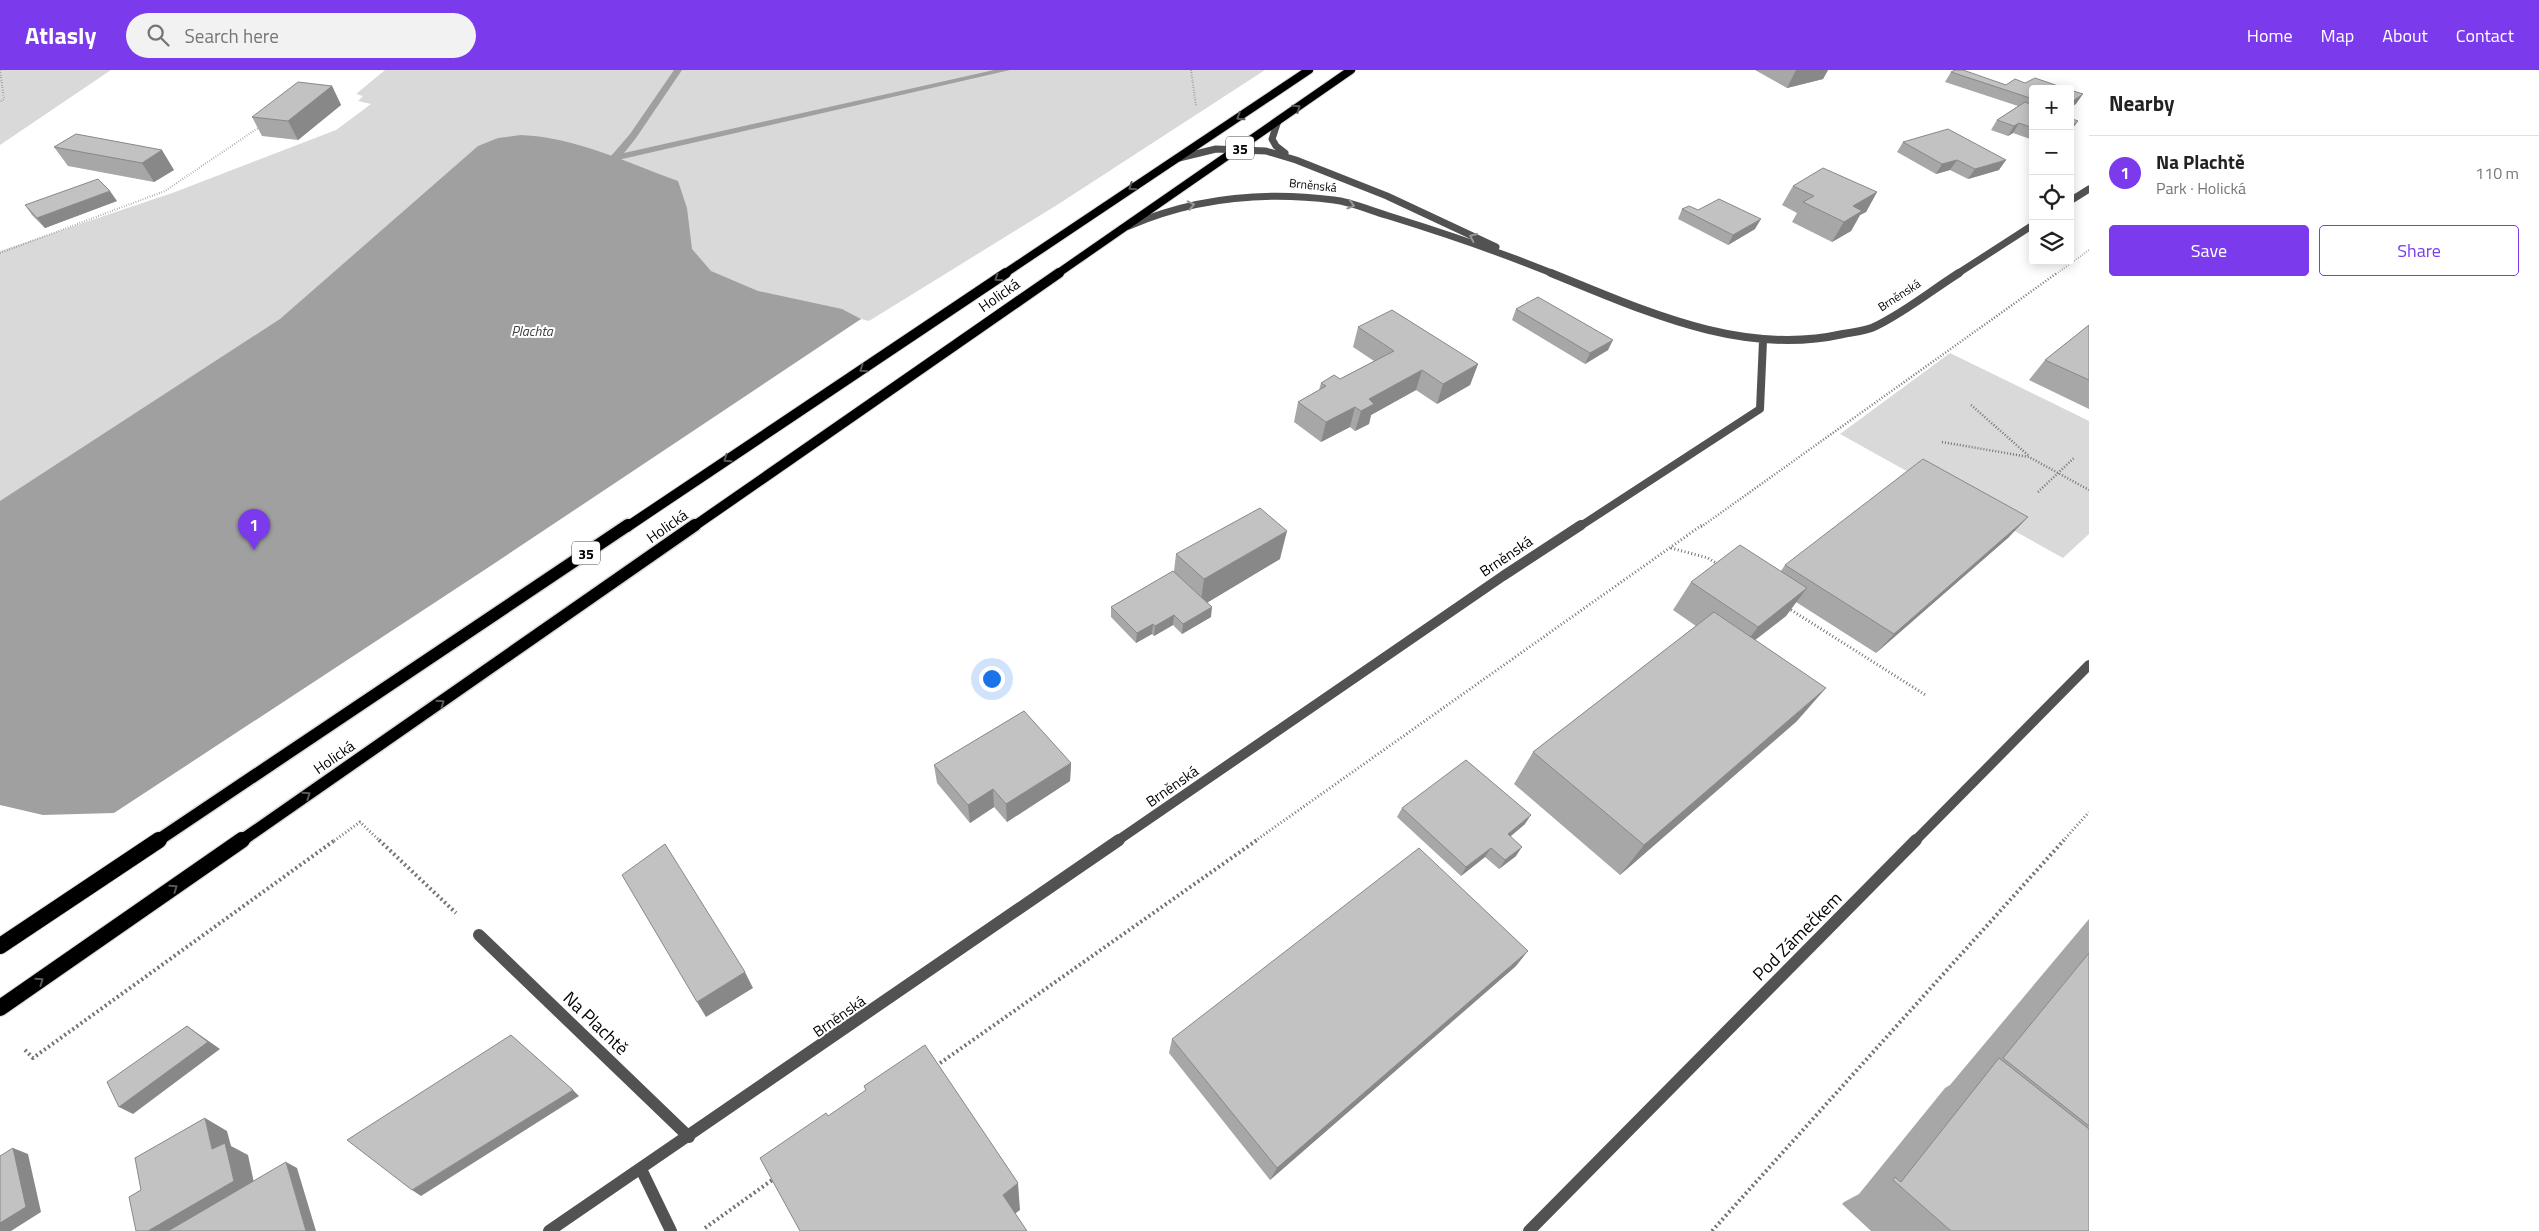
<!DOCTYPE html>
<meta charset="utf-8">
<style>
body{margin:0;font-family:"Titillium Web",sans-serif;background:#f2f2f2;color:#222}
.controls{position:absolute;right:15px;top:15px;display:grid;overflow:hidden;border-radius:5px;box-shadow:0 2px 12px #0003}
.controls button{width:45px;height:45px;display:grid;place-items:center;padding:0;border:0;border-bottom:1px solid #e0e0e0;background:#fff;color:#222;font:25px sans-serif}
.you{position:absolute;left:991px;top:608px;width:18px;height:18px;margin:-12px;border:4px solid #fff;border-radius:50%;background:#1a73e8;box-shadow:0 0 0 8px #1a73e833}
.badge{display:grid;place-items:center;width:32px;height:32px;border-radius:50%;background:#7c3aed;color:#fff;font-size:16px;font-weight:700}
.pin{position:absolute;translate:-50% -41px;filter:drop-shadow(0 1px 2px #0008)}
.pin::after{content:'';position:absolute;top:26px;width:18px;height:15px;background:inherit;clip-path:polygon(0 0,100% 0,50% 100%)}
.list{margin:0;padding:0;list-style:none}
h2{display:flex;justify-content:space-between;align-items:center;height:65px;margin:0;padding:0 20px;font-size:21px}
h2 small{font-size:16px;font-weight:400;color:#767676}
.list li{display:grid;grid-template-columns:32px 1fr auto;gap:15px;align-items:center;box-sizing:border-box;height:75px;padding:0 20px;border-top:1px solid #e0e0e0}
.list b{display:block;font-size:19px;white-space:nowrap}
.list p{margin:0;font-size:16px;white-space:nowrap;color:#767676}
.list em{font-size:16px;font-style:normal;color:#767676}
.actions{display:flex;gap:10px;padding:15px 20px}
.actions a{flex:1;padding:11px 0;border:1px solid #7c3aed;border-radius:5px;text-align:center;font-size:18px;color:#7c3aed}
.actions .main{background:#7c3aed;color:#fff}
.icon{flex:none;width:28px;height:28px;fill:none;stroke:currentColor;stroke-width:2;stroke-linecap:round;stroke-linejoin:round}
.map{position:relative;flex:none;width:2089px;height:1161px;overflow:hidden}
header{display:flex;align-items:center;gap:30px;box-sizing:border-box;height:70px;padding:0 25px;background:#7c3aed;color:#fff}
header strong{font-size:24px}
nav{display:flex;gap:28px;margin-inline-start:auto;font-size:18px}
.search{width:350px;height:45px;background:#f2f2f2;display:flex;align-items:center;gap:12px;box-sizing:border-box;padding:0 18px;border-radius:28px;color:#767676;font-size:19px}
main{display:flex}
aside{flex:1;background:#fff}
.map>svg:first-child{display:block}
.green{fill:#d9d9d9}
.water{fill:#a0a0a0}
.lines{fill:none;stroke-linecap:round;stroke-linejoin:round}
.stream{fill:#a0a0a0;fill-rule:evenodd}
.primary-far3-casing{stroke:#dbdbdb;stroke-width:10}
.primary-far2-casing{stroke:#dbdbdb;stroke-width:12}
.primary-far1-casing{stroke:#dbdbdb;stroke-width:15}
.primary-casing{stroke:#dbdbdb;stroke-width:18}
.path-far3{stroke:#747474;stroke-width:2;stroke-dasharray:0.5 2;stroke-linecap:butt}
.path-far2{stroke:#747474;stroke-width:2.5;stroke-dasharray:1 2;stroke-linecap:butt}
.path-far1{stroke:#747474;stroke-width:3;stroke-dasharray:1 2.5;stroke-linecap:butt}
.path{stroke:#747474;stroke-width:4;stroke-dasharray:2 3;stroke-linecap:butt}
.service{stroke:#525252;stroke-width:12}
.minor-far3{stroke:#525252;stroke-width:7}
.minor-far2{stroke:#525252;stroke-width:8}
.minor-far1{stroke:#525252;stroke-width:10}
.minor{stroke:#525252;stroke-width:12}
.primary-far3{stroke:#000;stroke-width:8}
.primary-far2{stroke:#000;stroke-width:10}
.primary-far1{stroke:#000;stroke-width:12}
.primary{stroke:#000;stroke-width:16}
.wall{fill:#a7a7a7}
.shaded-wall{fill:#888}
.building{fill:#c2c2c2;stroke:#888}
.oneway{stroke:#595959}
.oneway2{stroke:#979797}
.labels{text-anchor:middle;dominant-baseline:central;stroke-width:4;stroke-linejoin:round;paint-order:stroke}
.far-street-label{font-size:12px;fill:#000;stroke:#fff}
.shield{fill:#fff;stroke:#4c4c4c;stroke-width:1}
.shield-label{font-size:14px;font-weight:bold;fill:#000}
.far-water-label{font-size:14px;font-style:italic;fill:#414141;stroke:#fff}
.street-label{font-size:15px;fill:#000;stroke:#fff}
.near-street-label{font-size:18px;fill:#000;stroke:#fff}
</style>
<header>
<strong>Atlasly</strong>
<div class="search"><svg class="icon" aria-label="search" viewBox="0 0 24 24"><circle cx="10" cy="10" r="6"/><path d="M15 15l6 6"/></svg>Search here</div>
<nav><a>Home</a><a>Map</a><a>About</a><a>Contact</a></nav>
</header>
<main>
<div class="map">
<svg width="2089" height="1161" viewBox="0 0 2089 1161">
<rect width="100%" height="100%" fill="#fff"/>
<path class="green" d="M0,0H111L0,75Z
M385,0H1265L1057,135L869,251L861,249L0,710V181L175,122L336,60L371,34L358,31L363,26L356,24Z
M1950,283L2089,351V464L2063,488L1840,364Z"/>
<path class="water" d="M521,65C575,67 628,93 678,111L687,138L692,179L711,201L758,221L842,239L861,249L492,495L114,743L43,745L0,735V431L280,249L478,76L498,68Z"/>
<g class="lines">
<path class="stream" d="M674,0H682L636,68L624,83L994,0H1010L618,90L609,107H601L600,105L611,86L630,64Z"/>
<defs>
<path id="primary-far3" d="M1004,204L1309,0
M1057,204L1351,0"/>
<path id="primary-far2" d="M627,457L1006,203
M693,457L1059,203"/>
<path id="primary-far1" d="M157,771L628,455
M241,771L695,455"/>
<path id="primary" d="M0,876L159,770
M0,938L242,770"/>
</defs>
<use href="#primary-far3" class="primary-far3-casing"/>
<use href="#primary-far2" class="primary-far2-casing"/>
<use href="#primary-far1" class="primary-far1-casing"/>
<use href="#primary" class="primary-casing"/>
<path class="path-far3" d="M0,0L4,29L0,32
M1191,0L1196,36
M0,183L165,121L261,56
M2056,204L2089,180"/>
<path class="path-far2" d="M1971,335L2029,386
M1942,372L2029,387L2089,420
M2038,422L2075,387
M1701,457L2057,203"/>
<path class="path-far1" d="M1671,478L1708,488L1719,495
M1788,538L1927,626
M334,771L360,752L380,771
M1255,771L1702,455
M2063,771L2089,742"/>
<path class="path" d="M379,770L456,843
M25,980L33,988L335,770
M936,996L1257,770
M705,1158L775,1108
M1712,1161L2064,770"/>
<path class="service" d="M479,865L689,1067"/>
<path class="minor-far3" d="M1278,51L1272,69L1276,76L1285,83
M1179,88L1216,79L1266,81L1296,90L1387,126L1496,177
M2070,131L2089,119
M1129,156C1194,128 1264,121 1334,130C1352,132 1371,141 1389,146C1444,163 1500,182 1554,204
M1957,204L2033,155"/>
<path class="minor-far2" d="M1551,203C1643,240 1741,287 1843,264C1853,262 1867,261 1876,256C1905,242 1932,220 1959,203
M1579,457L1760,339L1763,271"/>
<path class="minor-far1" d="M1117,771L1503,506L1581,455
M1915,771L2089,595"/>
<path class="minor" d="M641,1099L671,1161
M549,1161L1119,770
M1529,1161L1916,770"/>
<use href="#primary-far3" class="primary-far3"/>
<use href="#primary-far2" class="primary-far2"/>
<use href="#primary-far1" class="primary-far1"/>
<use href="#primary" class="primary"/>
</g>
<path class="wall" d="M1755,0H1828L1823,9L1787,18Z
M1951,2L2006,15L2033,19V70L2013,63L2008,66L1991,60L1997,50L2018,36L1945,12Z
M332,16L341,35L298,70L262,66L252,47Z
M76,64L174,100L154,112L68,96L54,77Z
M1903,72L1999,100L1968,109L1950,100L1936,104L1897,82Z
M1793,116L1877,122L1866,142L1860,145L1851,161L1832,172L1792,152L1797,143L1782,135Z
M117,131L45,158L32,145L25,135Z
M1682,139L1698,140L1755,159L1728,175L1678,149Z
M1516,239L1608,280L1585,294L1512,250Z
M2089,255V339L2029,310L2045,290Z
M1358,257L1478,294L1470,315L1437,334L1416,320L1371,345L1369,354L1355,361L1350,357L1321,372L1294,352L1298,332L1319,320L1321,313L1340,309L1374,291L1353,277Z
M2009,467L1876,583L1796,532L1786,546L1755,570L1797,651L1620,805L1514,714L1533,682L1696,556L1673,540L1691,512L1781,501L1785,495Z
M1176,484L1280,489L1208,532L1211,547L1182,564L1173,555L1154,566L1152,564L1136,573L1111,547V537L1174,501Z
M1071,693L1070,711L1007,752L994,737L970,753L937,713L934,695Z
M1402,738L1525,754L1510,767L1516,786L1499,799L1485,787L1461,806L1397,747Z
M2089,849V1161H1871L1842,1134L1844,1132L1859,1124L1945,1018L1950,1015Z
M1516,896L1270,1110L1169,983L1172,969Z"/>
<path class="shaded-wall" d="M1796,0H1828L1823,9L1787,18Z
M332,16L341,35L298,70L288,51Z
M2083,24L2076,34L2070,38V33Z
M2078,51L2071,61L2070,62V57Z
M2019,53L2013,63L2008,66L2014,56Z
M162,80L174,100L154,112L142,93Z
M1957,90L1950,100L1936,104L1942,94Z
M2006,90L1999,100L1968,109L1975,99Z
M110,121L117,131L45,158L37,148Z
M1877,122L1866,142L1860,145L1851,161L1832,172L1853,136Z
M1761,149L1755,159L1728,175L1733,165Z
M1613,270L1608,280L1585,294L1590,283Z
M1478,294L1470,315L1437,334L1443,314Z
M1422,300L1416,320L1371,345L1369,354L1355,361L1361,341L1369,329Z
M1355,337L1350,357L1321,372L1326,352Z
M2028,447L2009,467L1876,583L1894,564Z
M1287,461L1280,489L1200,537L1204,509Z
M1807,518L1786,546L1737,584L1758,557Z
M1212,537L1211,547L1182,564L1183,554Z
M1174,545L1173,555L1154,566L1155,556Z
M1153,554L1152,564L1136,573L1137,563Z
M1826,618L1797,651L1620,805L1644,775Z
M1071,693L1070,711L1007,752L1006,734Z
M993,719L994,737L970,753L968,735Z
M1531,745L1525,754L1502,773L1508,764Z
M1522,777L1516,786L1499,799L1505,790Z
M1491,778L1485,787L1461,806L1466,797Z
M1528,881L1516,896L1270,1110L1277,1098Z
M745,902L753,918L706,947L697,932Z
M187,956L220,979L133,1044L119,1037Z
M573,1020L579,1026L421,1126L412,1120Z
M205,1048L227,1061L231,1076L248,1085L256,1122L191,1161H148L212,1079Z
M13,1078L28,1084L41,1142L11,1161H0V1153Z
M286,1092L297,1098L316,1161H306Z
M1018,1113L1020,1140L1005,1151L1003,1125Z"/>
<path class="building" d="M1955,0H1963L2006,15L2015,9L2025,13L2035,8L2067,19H2033V29L1951,2Z
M298,12L332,16L288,51L252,47Z
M2070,20L2083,24L2070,33Z
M2025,32L2033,35V58L2019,53L2014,56L1997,50Z
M2070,48L2078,51L2070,57Z
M1948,59L2006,90L1975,99L1957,90L1942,94L1903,72Z
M76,64L162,80L142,93L54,77Z
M1823,98L1877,122L1853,136L1862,141L1844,152L1803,132L1814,126L1793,116Z
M98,109L110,121L37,148L25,135Z
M1719,129L1761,149L1733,165L1682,139L1689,136L1698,140Z
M1538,227L1613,270L1590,283L1516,239Z
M1392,240L1478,294L1443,314L1422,300L1369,329L1374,334L1361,341L1355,337L1326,352L1298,332L1326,316L1321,313L1334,305L1340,309L1394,281L1358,257Z
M2089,255V310L2045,290Z
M1923,389L2028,447L1894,564L1785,495Z
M1260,438L1287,461L1204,509L1176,484Z
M1740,475L1807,518L1758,557L1691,512Z
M1173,501L1212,537L1183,554L1174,545L1155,556L1153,554L1137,563L1111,537Z
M1714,542L1826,618L1644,775L1533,682Z
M1024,641L1071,693L1006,734L993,719L968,735L934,695Z
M1466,690L1531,745L1508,764L1522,777L1505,790L1491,778L1466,797L1402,738Z
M665,774L745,902L697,932L622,805Z
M1419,778L1528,881L1277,1098L1172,969Z
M2089,883V1056L2003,988Z
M187,956L208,972L119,1037L107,1012Z
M511,965L573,1020L412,1120L347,1070Z
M925,975L1018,1113L1003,1125L1027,1161H800L760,1088L826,1043L828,1046L866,1020L864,1016Z
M1999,988L2089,1059V1161H1951L1893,1110L1895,1107L1901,1112Z
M205,1048L212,1079L225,1073L234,1111L148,1161H136L129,1127L141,1120L135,1088Z
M13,1078L26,1137L0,1153V1086Z
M286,1092L306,1161H168Z"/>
<defs><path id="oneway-chevron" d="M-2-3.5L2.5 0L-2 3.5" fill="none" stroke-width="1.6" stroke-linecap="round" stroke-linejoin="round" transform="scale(1.25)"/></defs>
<g class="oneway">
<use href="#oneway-chevron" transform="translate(1297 38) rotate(-35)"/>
<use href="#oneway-chevron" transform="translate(1240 47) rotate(147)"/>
<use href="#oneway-chevron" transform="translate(1132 117) rotate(146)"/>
<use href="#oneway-chevron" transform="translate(998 208) rotate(146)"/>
<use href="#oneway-chevron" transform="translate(863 299) rotate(146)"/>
<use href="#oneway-chevron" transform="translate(727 389) rotate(146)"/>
<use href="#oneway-chevron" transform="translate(441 633) rotate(-35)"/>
<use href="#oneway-chevron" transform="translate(307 725) rotate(-35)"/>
<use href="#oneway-chevron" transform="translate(174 818) rotate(-35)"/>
<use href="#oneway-chevron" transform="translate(40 911) rotate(-35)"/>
</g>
<g class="oneway2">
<use href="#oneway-chevron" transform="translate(1191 135) rotate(-13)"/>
<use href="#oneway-chevron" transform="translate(1351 135) rotate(17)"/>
<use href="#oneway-chevron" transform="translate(1473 167) rotate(-155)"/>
</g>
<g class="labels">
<g class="far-street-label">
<text transform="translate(1313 115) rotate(6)">Brněnská</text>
<text transform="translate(1899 225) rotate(-33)">Brněnská</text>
</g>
<g class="shield">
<rect x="1226" y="66.5" width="28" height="23" rx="4"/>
<rect x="572" y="471.5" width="28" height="23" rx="4"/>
</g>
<g class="shield-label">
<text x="1240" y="78">35</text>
<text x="586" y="483">35</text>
</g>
<g class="far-water-label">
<text x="532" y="260">Plachta</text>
</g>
<g class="street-label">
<text transform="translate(999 225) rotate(-35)">Holická</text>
<text transform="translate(667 456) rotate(-35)">Holická</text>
<text transform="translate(1506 486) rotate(-34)">Brněnská</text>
<text transform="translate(334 687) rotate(-35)">Holická</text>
<text transform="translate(1172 716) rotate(-35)">Brněnská</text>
<text transform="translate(839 946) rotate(-35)">Brněnská</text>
</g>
<g class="near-street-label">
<text transform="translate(1797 866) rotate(-45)">Pod Zámečkem</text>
<text transform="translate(596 953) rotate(44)">Na Plachtě</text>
</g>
</g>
</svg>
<div class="controls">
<button>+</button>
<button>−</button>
<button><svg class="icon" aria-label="locate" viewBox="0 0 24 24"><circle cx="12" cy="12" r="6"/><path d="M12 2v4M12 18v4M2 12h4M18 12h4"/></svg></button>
<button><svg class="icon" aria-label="layers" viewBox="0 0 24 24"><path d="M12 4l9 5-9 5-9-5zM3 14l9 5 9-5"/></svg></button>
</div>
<div class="you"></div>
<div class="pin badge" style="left:254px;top:480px">1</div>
</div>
<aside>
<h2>Nearby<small></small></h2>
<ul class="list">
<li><span class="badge">1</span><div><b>Na Plachtě</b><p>Park · Holická</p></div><em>110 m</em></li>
</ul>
<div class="actions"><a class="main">Save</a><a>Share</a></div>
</aside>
</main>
